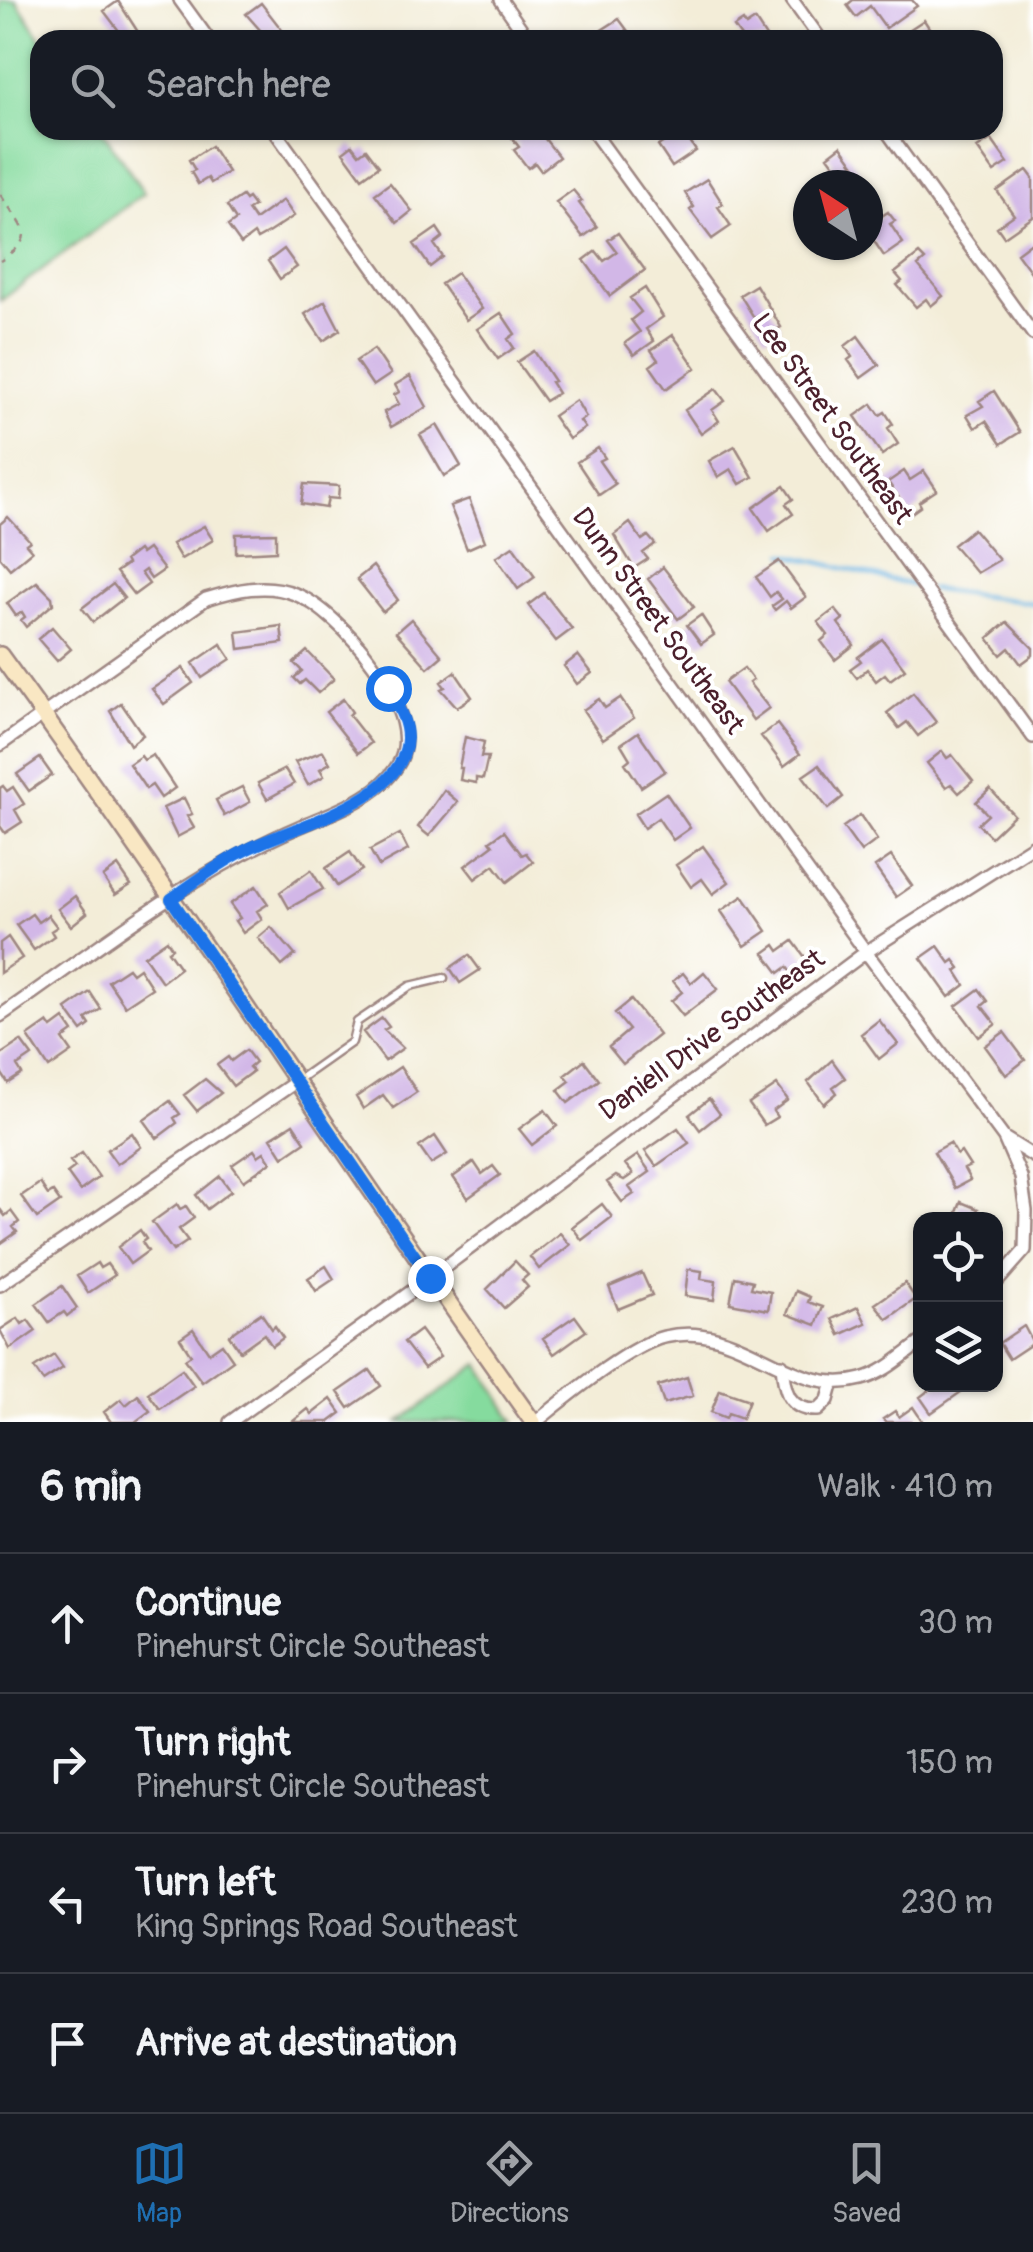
<!DOCTYPE html>
<meta charset="utf-8">
<style>
body{margin:0;font-family:Pangolin,sans-serif;background:#242831;color:#f1f3f6}
.controls{position:absolute;right:30px;bottom:30px;display:grid;overflow:hidden;border-radius:20px;box-shadow:0 2px 8px #0004}
.controls button{width:90px;height:90px;display:grid;place-items:center;padding:0;border:0;border-bottom:2px solid #363941;background:#171b24;color:#f1f3f6;font:50px sans-serif}
.compass{position:absolute;left:793px;top:170px;width:90px;height:90px;border-radius:50%;background:#171b24;box-shadow:0 2px 8px #0004;rotate:324deg}
.stop{position:absolute;width:30px;height:30px;margin:-22px;border:8px solid #1a73e8;border-radius:50%;background:#fff}
.stop.end{background:#1a73e8;border-color:#fff;box-shadow:0 2px 10px #0008}
.list{margin:0;padding:0;list-style:none}
h2{display:flex;justify-content:space-between;align-items:center;height:130px;margin:0;padding:0 40px;font-size:42px}
h2 small{font-size:32px;font-weight:400;color:#9ea1a6}
.list li{display:grid;grid-template-columns:65px 1fr auto;gap:30px;align-items:center;box-sizing:border-box;height:140px;padding:0 40px;border-top:2px solid #363941}
.list b{display:block;font-size:38px;white-space:nowrap}
.list p{margin:0;font-size:32px;white-space:nowrap;color:#9ea1a6}
.list em{font-size:32px;font-style:normal;color:#9ea1a6}
.icon{flex:none;width:55px;height:55px;fill:none;stroke:currentColor;stroke-width:2;stroke-linecap:round;stroke-linejoin:round}
.map{position:relative;flex:none;width:1033px;height:1422px;overflow:hidden}
.search{position:absolute;background:#171b24;box-shadow:0 2px 8px #0004;left:30px;right:30px;top:30px;height:110px;display:flex;align-items:center;gap:25px;box-sizing:border-box;padding:0 35px;border-radius:30px;color:#9ea1a6;font-size:38px}
.sheet{height:690px;background:#171b24}
nav{display:flex;justify-content:space-around;align-items:center;box-sizing:border-box;height:140px;border-top:2px solid #363941;background:#171b24;font-size:28px;color:#9ea1a6}
nav a{display:grid;justify-items:center;gap:5px}
nav .on{color:#1f6fb2}
.map>svg:first-child{display:block}
.green{fill:#85db9e;stroke:#687d64;stroke-width:2.5}
.lines{fill:none;stroke-linecap:round;stroke-linejoin:round}
.stream{stroke:#6cb7e5;stroke-width:4}
.building{fill:#d2b7e7}
.lane-casing{stroke:#9e8682;stroke-width:11}
.street-casing{stroke:#9e8682;stroke-width:16}
.secondary-casing{stroke:#9e8682;stroke-width:20}
.path{stroke:#9e8682;stroke-width:2.5;stroke-dasharray:8 8;stroke-linecap:butt}
.lane{stroke:#fff;stroke-width:6}
.street{stroke:#fff;stroke-width:11}
.secondary{stroke:#f9e7c3;stroke-width:15}
.route{stroke:#1a73e8;stroke-width:12}
.labels{text-anchor:middle;dominant-baseline:central;stroke-width:8;stroke-linejoin:round;paint-order:stroke}
.street-label{font-size:28px;fill:#4a1f2b;stroke:#fff}
</style>
<div class="map">
<svg width="1033" height="1422" viewBox="0 0 1033 1422">
<rect width="100%" height="100%" fill="#fff"/>
<filter id="ink" filterUnits="userSpaceOnUse"><feTurbulence type="fractalNoise" baseFrequency=".01" numOctaves="2"/><feDisplacementMap in="SourceGraphic" scale="20" xChannelSelector="R" yChannelSelector="G"/><feConvolveMatrix kernelMatrix="1 2 1 2 8 2 1 2 1" color-interpolation-filters="sRGB"/></filter>
<filter id="wash" filterUnits="userSpaceOnUse"><feTurbulence type="fractalNoise" baseFrequency=".0048" numOctaves="4" result="noise"/><feDisplacementMap in="SourceGraphic" scale="40" xChannelSelector="R" yChannelSelector="G"/><feGaussianBlur stdDeviation="2.25" result="paint"/><feColorMatrix in="noise" values="0 0 0 0 0 0 0 0 0 0 0 0 0 0 0 0 0 1.4 0 .05"/><feComposite in="paint" operator="in"/></filter>
<g filter="url(#wash)">
<rect width="100%" height="100%" fill="#f3edd8"/>
<path class="green" d="M0,0H16L42,40L40,130H102L144,193L0,301Z
M479,1364L515,1422H399Z"/>
<g class="lines">
<path class="stream" d="M784,554L921,587
M930,589L1033,603"/>
</g>
<g id="blocks">
<path class="building" d="M853,0H912L917,6L886,28L870,6L856,17L847,5Z
M118,1L138,32L126,40L104,11Z
M261,3L282,30L269,40L246,14Z
M619,19L628,31L618,40H586Z
M755,20L768,40H743L734,27L743,21L746,26Z
M924,20L937,40H900L898,37Z
M506,130H538L559,157L541,171L535,163L528,168L514,150L519,147Z
M682,130L696,151L672,167L658,146Z
M991,139L1008,163L994,172L977,148Z
M352,145L359,154L366,149L379,166L362,178L343,152Z
M211,146L228,172L211,183L208,178L198,184L191,172L195,170L189,160Z
M841,146L861,174L846,185L837,175L832,179L826,170L834,164L828,156Z
M1027,170L1033,178V217L1004,237L997,227L1014,215L997,191Z
M707,179L723,204L718,207L731,226L712,239L690,210L694,207L685,193Z
M390,183L412,211L397,223L375,194Z
M573,190L582,201L579,203L597,227L583,237L556,202Z
M242,196L245,200L248,198L254,206L248,210L255,220L283,200L294,216L268,233L257,239L254,234L241,244L228,226L236,220L227,206Z
M888,212L895,221L890,224L903,243L884,256L868,232V225Z
M437,228L443,237L434,244L443,257L430,267L414,244Z
M618,233L645,270L610,296L584,260L596,251L604,261L617,252L608,240Z
M1033,241V275L1017,253Z
M284,249L297,267L280,279L268,261Z
M919,254L925,260L918,266L943,296L931,306L926,299L916,307L897,285L902,281L895,273Z
M457,273L482,309L466,320L441,284Z
M756,285L781,327L766,337L740,295Z
M645,288L663,317L646,329L654,341L634,355L625,343L640,332L631,320L641,312L630,298Z
M325,301L340,330L323,341L305,314Z
M501,313L515,334L508,339L514,348L498,359L477,329Z
M673,335L696,368L666,389L650,366L658,360L651,350Z
M858,336L879,365L861,378L848,360L852,357L845,346Z
M374,349L391,374L373,386L356,361Z
M534,351L554,381L551,382L558,393L545,401L517,362Z
M410,376L427,407L391,427L384,412L399,404L394,395L399,392L395,385Z
M716,389L725,401L712,410L719,421L701,434L685,410Z
M994,391L1020,432L1001,444L986,421L975,428L967,415L983,406L979,401Z
M576,400L586,417L580,421L585,428L569,439L553,416Z
M872,404L880,415L885,412L893,424L888,428L898,444L882,455L855,416Z
M437,425L461,466L444,476L420,435Z
M735,446L753,477L740,484L731,469L718,477L709,461Z
M598,448L605,458L599,461L615,484L599,495L577,462Z
M904,471L910,480L924,471L937,490L919,502L921,506L910,514L888,482Z
M304,484L339,486L338,499L328,498L326,508L301,504Z
M784,486L793,499L786,504L793,514L769,531L753,508Z
M469,499L485,541L467,549L450,506Z
M8,517L30,541L26,544L32,551L10,569L0,557V524Z
M630,523L642,540L648,536L655,544L643,553L648,559L634,568L614,535Z
M204,526L213,540L181,559L172,544Z
M973,529L999,560L977,573L953,545Z
M276,533V551L236,553V534Z
M513,546L535,577L518,589L496,557Z
M148,549L164,570L151,579L145,570L141,573L149,584L134,595L116,572L127,564L125,560L138,550L141,554Z
M779,561L806,597L791,608L786,601L775,610L772,606L782,599L776,592L770,597L756,577Z
M373,566L398,600L383,612L357,579Z
M663,567L694,607L678,619L648,579Z
M37,582L52,597L53,604L26,627L21,620L25,617L22,612L16,616L7,603Z
M113,584L124,598L93,622L82,608Z
M544,593L572,629L556,641L528,605Z
M835,609L843,619L838,623L854,645L835,660L821,641L828,635L818,622Z
M701,615L714,635L701,644L687,625Z
M411,619L442,656L428,668L396,632Z
M1007,622L1033,648V655L1021,664L1009,648L1001,655L988,638Z
M281,626L283,643L239,649L237,632Z
M52,627L71,649L57,661L38,639Z
M882,639L905,669L890,680L885,674L876,681L867,669L857,678L850,669L861,661L858,657Z
M221,644L231,659L202,678L193,663Z
M307,651L334,679L318,693L305,680L300,684L294,678L302,671L294,663Z
M578,655L592,673L577,684L564,666Z
M183,668L193,683L164,704L152,689Z
M744,668L753,680L749,683L769,708L753,720L725,682Z
M455,672L472,697L457,707L441,689L445,687L441,682Z
M913,693L936,722L918,736L907,722L899,728L887,713Z
M620,698L634,718L603,739L583,710L599,699L605,708Z
M343,699L352,712L349,715L371,743L358,753L326,712Z
M121,703L143,735L130,745L110,711Z
M777,724L800,754L784,766L761,736Z
M638,732L665,771L641,787L625,763L630,759L621,744Z
M465,737L484,742L481,757H488L483,779L476,778V783L460,780L462,768H459Z
M323,751L330,763L320,769L324,776L308,785L295,762Z
M942,751L947,758L952,755L973,781L959,793L951,784L946,787L927,763Z
M153,755L175,788L161,798L152,785L146,789L129,764L141,756L144,760Z
M40,758L52,775L29,791L17,774Z
M819,765L843,797L828,809L803,776Z
M285,769L294,784L267,799L258,783Z
M3,786L7,791L13,787L24,804L15,810L22,822L5,833L0,826V788Z
M242,787L250,802L224,816L216,800Z
M990,789L1014,815L991,837L978,824L988,815L976,802Z
M444,790L458,802L429,836L418,827Z
M666,793L690,828L673,840L658,818L644,828L635,814Z
M184,798L192,814L187,816L194,828L177,837L163,808Z
M860,815L877,840L861,852L843,827Z
M504,831L522,855L526,853L533,862L507,882L494,865L475,879L465,866L493,845L490,841Z
M400,834L408,850L379,866L370,850Z
M703,846L729,882L713,894L702,879L691,887L676,865Z
M350,852L362,870L337,886L326,868Z
M891,856L912,886L896,897L875,867Z
M118,866L131,885L115,895L103,877Z
M311,870L323,889L289,908L280,892Z
M256,886L268,904L257,911L262,919L243,933L235,921L240,918L230,904Z
M75,896L87,913L71,926L58,909Z
M743,896L767,931L745,946L721,911Z
M32,914L38,922L48,915L57,927L51,931L54,936L34,950L16,925Z
M271,927L295,955L282,966L258,938Z
M8,937L22,958L0,973V943Z
M167,940L172,948L168,951L180,968L162,982L144,956Z
M793,941L811,965L794,977L787,967L779,973L764,953L775,945L779,951Z
M938,946L950,963L954,960L960,968L956,971L965,985L949,997L921,958Z
M469,955L480,970L460,983L450,968Z
M128,968L132,973L139,968L152,988L125,1006L108,981Z
M704,972L718,989L683,1016L671,1001L682,992L673,981L683,973L691,983Z
M979,989L988,1001L982,1006L996,1024L979,1037L956,1006Z
M90,992L101,1009L86,1019L90,1025L82,1031L66,1009Z
M631,1000L659,1035L623,1064L609,1047L629,1030L615,1013Z
M382,1018L389,1027L384,1030L403,1048L385,1061L363,1032Z
M64,1019L73,1032L63,1039L72,1052L49,1068L28,1036L48,1022L52,1028Z
M879,1020L898,1044L879,1059L861,1034Z
M1004,1032L1025,1060L1006,1075L985,1046Z
M21,1041L32,1056L17,1066L22,1074L8,1083L0,1071V1055Z
M246,1050L255,1062L249,1067L253,1071L233,1086L217,1065L228,1057L231,1061Z
M584,1060L599,1080L568,1103L558,1090L570,1081L565,1075Z
M832,1060L845,1078L833,1087L837,1093L824,1104L808,1082Z
M400,1067L417,1092L393,1108L383,1095L363,1109L356,1097Z
M205,1079L221,1093L197,1111L184,1095Z
M777,1085L788,1100L773,1111L777,1117L764,1125L749,1104Z
M709,1099L720,1114L700,1130L689,1115Z
M170,1101L180,1114L174,1118L177,1123L157,1138L144,1120Z
M545,1110L557,1126L532,1145L519,1129Z
M293,1124L305,1142L283,1157L271,1138Z
M678,1128L689,1143L656,1166L645,1151Z
M132,1133L141,1147L117,1164L107,1150Z
M435,1136L447,1154L431,1164L419,1147Z
M950,1143L957,1155L961,1152L970,1166L964,1169L970,1180L955,1188L934,1152Z
M254,1150L258,1156L264,1152L271,1162L244,1181L232,1165Z
M82,1153L99,1177L80,1191L67,1173L75,1167L70,1161Z
M638,1155L650,1172L629,1187L634,1194L622,1202L607,1182L616,1176L624,1180L633,1174L625,1164Z
M474,1162L482,1174L493,1166L500,1175L468,1198L453,1177Z
M220,1176L231,1191L207,1209L196,1195Z
M40,1183L48,1195L53,1192L60,1202L37,1218L21,1196Z
M961,1202L978,1209L974,1220H954Z
M177,1204L180,1209L186,1206L194,1218L179,1229L188,1241L173,1251L152,1222Z
M602,1204L612,1217L582,1240L572,1227Z
M0,1209L5,1216L11,1211L19,1222L13,1227L17,1232L0,1244Z
M140,1230L146,1239L142,1242L148,1251L130,1264L118,1247Z
M560,1233L570,1245L539,1269L530,1257Z
M515,1261L528,1275L522,1280L528,1287L504,1308L487,1289Z
M97,1263L100,1268L107,1264L115,1275L88,1293L77,1276Z
M326,1266L334,1279L316,1291L308,1278Z
M688,1269L702,1271L701,1279L716,1281L714,1300L685,1296Z
M642,1273L652,1295L618,1309L609,1287Z
M735,1277L753,1281L751,1288L771,1292L768,1310L730,1303Z
M905,1283L916,1299L887,1319L875,1304Z
M62,1286L77,1308L67,1316L64,1312L49,1322L36,1304Z
M796,1291L810,1297L808,1302L823,1307L816,1325L787,1314Z
M858,1307L866,1323L840,1335L832,1319Z
M261,1313L272,1329L275,1326L283,1338L272,1346L264,1334L240,1351L229,1335Z
M575,1316L586,1331L554,1354L543,1338Z
M18,1318L22,1324L28,1320L36,1331L10,1349L0,1330Z
M1024,1326L1033,1343L1009,1359L999,1343Z
M193,1329L209,1353L222,1344L233,1360L202,1382L185,1359L191,1355L180,1338Z
M420,1330L440,1357L424,1368L404,1342Z
M54,1355L63,1368L43,1381L34,1368Z
M182,1369L194,1386L160,1409L148,1393Z
M370,1370L381,1386L349,1408L338,1392Z
M687,1377L693,1396L664,1404L658,1386Z
M937,1384H956L961,1392L931,1413L920,1397Z
M720,1390L749,1400L742,1418L728,1413L726,1418L711,1412Z
M138,1395L150,1411L135,1422H111L104,1412L121,1399L126,1405Z
M331,1399L341,1413L329,1422H292L308,1409L312,1414Z
M913,1407L923,1422H886L883,1419L895,1411L899,1417Z"/>
</g>
</g>
<g filter="url(#ink)">
<use href="#blocks" fill-opacity="0" stroke="#9e8682" stroke-width="2.5"/>
<g class="lines">
<defs>
<path id="lane" d="M298,1080L352,1042L357,1022L410,986L444,978"/>
<path id="street" d="M180,0L209,40
M501,0L529,40
M792,0L821,40
M274,130L866,952L1004,1138L1021,1177L1026,1211L1025,1250L996,1283
M592,130L1033,737
M886,130L1033,334
M0,745L206,599C235,590 266,582 295,594C340,611 425,711 400,761C381,797 336,811 301,826C192,872 97,949 0,1016
M1004,1138L1033,1156
M0,1285L297,1081
M782,1365C784,1390 788,1411 818,1410L828,1400L833,1382
M230,1422L430,1278L866,952L1033,846
M536,1422C566,1398 628,1346 664,1337C741,1318 790,1399 862,1379C884,1373 902,1356 920,1343"/>
<path id="secondary" d="M0,655C184,907 351,1169 533,1422"/>
</defs>
<use href="#lane" class="lane-casing"/>
<use href="#street" class="street-casing"/>
<use href="#secondary" class="secondary-casing"/>
<path class="path" d="M0,194C20,226 42,235 0,261"/>
<use href="#lane" class="lane"/>
<use href="#street" class="street"/>
<use href="#secondary" class="secondary"/>
</g>
</g>
<g class="lines" filter="url(#ink)">
<path class="route" d="M388,688C396,704 407,719 407,738C405,803 287,827 242,852C217,865 194,883 171,899L430,1278"/>
</g>
<g class="labels">
<g class="street-label">
<text transform="translate(832 419) rotate(54)">Lee Street Southeast</text>
<text transform="translate(658 621) rotate(54)">Dunn Street Southeast</text>
<text transform="translate(712 1035) rotate(-36)">Daniell Drive Southeast</text>
</g>
</g>
</svg>
<div class="controls">
<button><svg class="icon" aria-label="locate" viewBox="0 0 24 24"><circle cx="12" cy="12" r="6"/><path d="M12 2v4M12 18v4M2 12h4M18 12h4"/></svg></button>
<button><svg class="icon" aria-label="layers" viewBox="0 0 24 24"><path d="M12 4l9 5-9 5-9-5zM3 14l9 5 9-5"/></svg></button>
</div>
<svg class="compass" viewBox="-18 -18 36 36"><path d="M0-13l5 13h-10z" fill="#e53935"/><path d="M0 13l5-13h-10z" fill="#9ea1a6"/></svg>
<div class="stop" style="left:388px;top:688px"></div>
<div class="stop end" style="left:430px;top:1278px"></div>
<div class="search"><svg class="icon" aria-label="search" viewBox="0 0 24 24"><circle cx="10" cy="10" r="6"/><path d="M15 15l6 6"/></svg>Search here</div>
</div>
<section class="sheet">
<h2>6 min<small>Walk · 410 m</small></h2>
<ul class="list">
<li><svg class="icon" aria-label="ahead" viewBox="0 0 24 24"><path d="M12 20V5M6 11l6-6 6 6"/></svg><div><b>Continue</b><p>Pinehurst Circle Southeast</p></div><em>30 m</em></li>
<li><svg class="icon" aria-label="right" viewBox="0 0 24 24"><path d="M7 20v-9h11M14 6l5 5-5 5"/></svg><div><b>Turn right</b><p>Pinehurst Circle Southeast</p></div><em>150 m</em></li>
<li><svg class="icon" aria-label="left" viewBox="0 0 24 24"><path d="M17 20v-9H6M10 6l-5 5 5 5"/></svg><div><b>Turn left</b><p>King Springs Road Southeast</p></div><em>230 m</em></li>
<li><svg class="icon" aria-label="arrive" viewBox="0 0 24 24"><path d="M6 21V4h12l-3 4 3 4H6"/></svg><div><b>Arrive at destination</b></div></li>
</ul>
</section>
<nav>
<a class="on"><svg class="icon" aria-label="map" viewBox="0 0 24 24"><path d="M3 6l6-2 6 2 6-2v14l-6 2-6-2-6 2zM9 4v14M15 6v14"/></svg>Map</a>
<a><svg class="icon" aria-label="directions" viewBox="0 0 24 24"><path d="M12 3l9 9-9 9-9-9zM9 14v-3h6M13 9l2 2-2 2"/></svg>Directions</a>
<a><svg class="icon" aria-label="saved" viewBox="0 0 24 24"><path d="M7 4h10v16l-5-4-5 4z"/></svg>Saved</a>
</nav>
